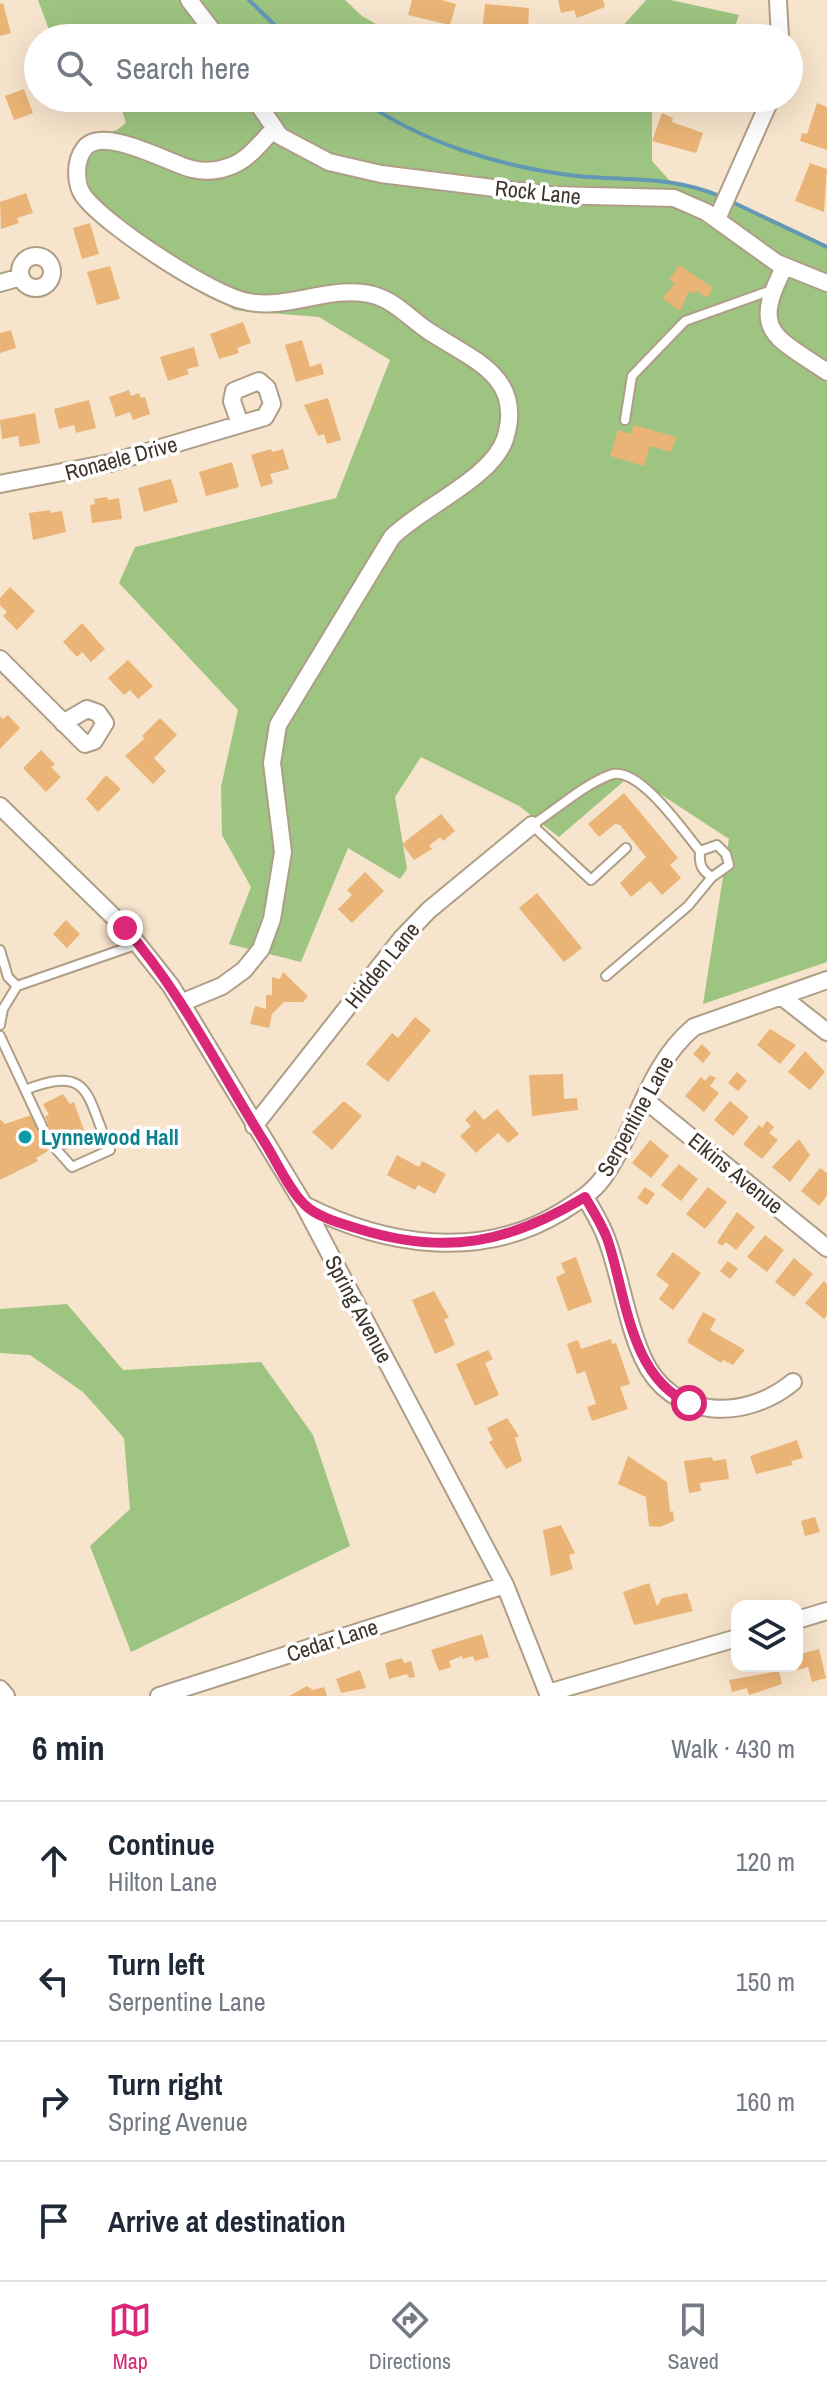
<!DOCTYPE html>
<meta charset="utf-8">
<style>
body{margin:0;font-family:"Archivo Narrow",sans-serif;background:#f2f2f3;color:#1f2937}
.controls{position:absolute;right:24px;bottom:24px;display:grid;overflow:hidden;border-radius:16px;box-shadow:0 8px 32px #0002}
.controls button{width:72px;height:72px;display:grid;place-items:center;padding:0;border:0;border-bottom:2px solid #e0e1e3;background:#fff;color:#1f2937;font:40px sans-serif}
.stop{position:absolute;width:24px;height:24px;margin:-18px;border:6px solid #db2777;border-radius:50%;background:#fff}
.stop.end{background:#db2777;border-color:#fff;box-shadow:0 2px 8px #0008}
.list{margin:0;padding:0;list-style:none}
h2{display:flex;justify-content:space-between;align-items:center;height:104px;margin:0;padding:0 32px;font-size:34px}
h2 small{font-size:26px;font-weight:400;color:#747a83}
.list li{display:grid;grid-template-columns:52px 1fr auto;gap:24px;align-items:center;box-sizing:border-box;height:120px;padding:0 32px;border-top:2px solid #e0e1e3}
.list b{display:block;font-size:30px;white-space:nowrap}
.list p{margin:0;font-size:26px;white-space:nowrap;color:#747a83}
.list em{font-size:26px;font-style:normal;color:#747a83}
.icon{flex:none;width:44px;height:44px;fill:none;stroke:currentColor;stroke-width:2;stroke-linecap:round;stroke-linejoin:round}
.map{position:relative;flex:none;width:827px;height:1696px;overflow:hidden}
.search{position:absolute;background:#fff;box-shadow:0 8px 32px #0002;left:24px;right:24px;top:24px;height:88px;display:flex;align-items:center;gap:20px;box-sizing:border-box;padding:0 28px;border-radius:44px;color:#747a83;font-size:30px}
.sheet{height:584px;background:#fff}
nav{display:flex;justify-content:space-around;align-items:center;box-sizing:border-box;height:112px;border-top:2px solid #e0e1e3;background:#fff;font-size:22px;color:#747a83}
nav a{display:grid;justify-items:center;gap:4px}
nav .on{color:#db2777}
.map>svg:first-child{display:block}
.forest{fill:#9dc481}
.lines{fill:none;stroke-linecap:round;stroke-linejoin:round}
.stream{stroke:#6398b4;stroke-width:4}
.building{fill:#eab476}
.lane-casing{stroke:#af9e87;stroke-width:12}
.street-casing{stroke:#af9e87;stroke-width:20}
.lane{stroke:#fff;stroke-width:8}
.street{stroke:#fff;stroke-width:16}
.route{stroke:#db2777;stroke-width:10}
.culture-dot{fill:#0f9aa8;stroke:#fff;stroke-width:3}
.labels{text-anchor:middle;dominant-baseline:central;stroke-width:7;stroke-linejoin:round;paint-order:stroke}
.street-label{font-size:22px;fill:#3d352c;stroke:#fff}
.culture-label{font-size:22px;font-weight:bold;fill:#0d838f;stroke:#fff;text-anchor:start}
</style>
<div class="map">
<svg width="827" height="1696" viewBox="0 0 827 1696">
<rect width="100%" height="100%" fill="#f7e4cc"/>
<path class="forest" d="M38,0H345L362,16L401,38H52Z
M646,0H671L739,15L731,38H612Z
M118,98H674L652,110V161L670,181L718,195L827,247V962L703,1004L729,839L631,775L559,837L519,806L421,757L395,797L407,869L400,879L348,848L301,962L229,944L251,887L222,835L221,787L238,710L119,583L135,547L336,498L390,360L319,317L234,310L91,197L80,138L117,130L126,123Z
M67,1304L123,1370L261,1362L313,1435L350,1546L131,1652L90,1546L130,1509L124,1438L83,1392L30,1355L0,1353V1309Z"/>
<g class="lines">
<path class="stream" d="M249,0L288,38
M359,98C421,143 502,167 577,176C627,181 676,176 722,197
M730,201L827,247"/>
</g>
<path class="building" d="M412,0H442L456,4L450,25L408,15Z
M558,0H603L605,7L577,18L574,10L561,13Z
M3,3L11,33L0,36V4Z
M485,4L529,8L528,28L509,27L508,34L482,32Z
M24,89L33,113L14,120L5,96Z
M817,103L827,107V150L800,141L802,133L807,134Z
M662,113L673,118L672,122L703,133L696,153L652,141Z
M810,163L827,169L824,212L795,201Z
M26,193L33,213L17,218L19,223L1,229L0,202Z
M90,223L99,254L82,259L73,228Z
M679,265L713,288L707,298L696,290L694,294L689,291L680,311L662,298L675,284L669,280Z
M110,266L120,299L97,305L87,272Z
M243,322L251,343L237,348L239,353L219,359L210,334Z
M11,330L16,348L0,353V333Z
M302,340L310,367L321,363L324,374L296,382L285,345Z
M194,347L199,366L187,369L189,374L168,381L160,357Z
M129,390L131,396L139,393L141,398L145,397L150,414L133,420L130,412L116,417L109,397Z
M328,398L341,440L327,444L324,434L318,436L304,405Z
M89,400L96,428L76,433L74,425L59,429L54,409Z
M35,413L40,443L20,447L18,436L2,439L0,420Z
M634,425L676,437L671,452L650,446L644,466L610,456L618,430L631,434Z
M271,449L272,452L283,449L289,469L270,474L273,483L261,487L251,455Z
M232,462L239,487L206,496L199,472Z
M171,479L178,502L144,512L138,488Z
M107,497L108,500L119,498L122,519L92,523L90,505L95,504L94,499Z
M50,510V513L62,511L66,532L33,540L29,513Z
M10,587L35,611L17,630L3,616L7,612L0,605V598Z
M82,623L105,649L91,662L82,652L77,657L63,642Z
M128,660L153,686L138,699L130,690L124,695L108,678Z
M8,715L20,728L0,749V716L3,719Z
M160,718L177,735L154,758L166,771L153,784L125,756L145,738L142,736Z
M41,750L55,764L51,767L61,777L46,792L23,768Z
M106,775L121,789L98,812L86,799Z
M624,793L678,858L670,865L681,878L662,895L650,881L631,897L620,883L646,857L620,825L615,824L599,837L588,824Z
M441,814L455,831L443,841L440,837L429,846L432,849L414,860L402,844Z
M365,872L384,891L352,923L338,909L352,895L347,890Z
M537,893L582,948L564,962L519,908Z
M66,920L80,934L67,948L53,934Z
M283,972L308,996L303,1002H284L272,1014L269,1028L250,1024L255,1006L266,1009V995H272V977L280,979Z
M415,1017L431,1030L388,1082L366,1064L392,1033L398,1038Z
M770,1029L796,1045L780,1064L757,1045Z
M702,1044L711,1053L703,1063L693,1054Z
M805,1051L825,1072L810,1090L788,1072Z
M737,1072L747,1081L738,1091L728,1083Z
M563,1074L564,1099L577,1098L578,1110L532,1116L529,1075Z
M710,1075L716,1078L710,1086L719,1093L704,1112L685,1096L701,1077L705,1081Z
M63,1094L70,1104L74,1102L87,1139L65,1150L54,1136L42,1141L48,1151L36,1158L38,1161L0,1180V1119L5,1124L31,1115L37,1128L48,1124L45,1116L49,1115L43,1104Z
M344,1101L362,1116L332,1150L312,1132Z
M730,1101L749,1117L733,1136L714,1120Z
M497,1109L519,1134L508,1143L498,1133L476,1153L460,1136L471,1126L465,1120L475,1110L484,1120Z
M767,1121L774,1127L769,1133L778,1140L762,1159L743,1144L759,1125L762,1128Z
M799,1139L810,1155L790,1182L772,1167Z
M650,1140L669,1156L651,1178L632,1163Z
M397,1155L419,1167L422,1161L446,1174L435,1194L418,1185L415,1190L387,1175Z
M679,1164L698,1179L681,1201L661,1185Z
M820,1168L827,1173V1196L819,1206L801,1191Z
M645,1187L655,1194L647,1205L637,1198Z
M708,1187L727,1202L705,1229L686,1214Z
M737,1212L755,1227L736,1250L726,1242L722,1246L717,1242Z
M765,1235L784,1250L767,1272L747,1257Z
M673,1252L701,1273L673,1310L659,1299L669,1285L656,1275Z
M576,1257L592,1302L568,1311L556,1277L565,1273L561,1263Z
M794,1258L813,1274L794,1297L775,1282Z
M728,1261L738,1269L730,1279L720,1271Z
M824,1281L827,1284V1315L824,1319L805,1303Z
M434,1291L449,1318L444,1319L455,1345L435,1354L412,1300Z
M703,1312L716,1319L710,1330L745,1350L733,1365L723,1360L721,1363L687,1342Z
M611,1339L612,1344L616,1343L630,1384L620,1387L628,1409L592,1421L587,1407L596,1404L585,1371L577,1374L567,1344L578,1340L581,1349Z
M488,1350L493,1359L485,1363L499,1395L475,1406L456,1364Z
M507,1418L519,1436L515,1438L522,1461L506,1469L489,1442L493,1440L487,1428Z
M797,1440L803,1458L791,1461L793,1465L756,1474L750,1456Z
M628,1456L667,1482L670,1512L673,1511L674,1521L660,1527L649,1526L646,1497L618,1484Z
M712,1457L713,1461L726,1459L729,1479L700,1483L701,1491L689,1493L684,1461Z
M815,1517L820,1532L805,1536L801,1521Z
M561,1525L575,1553L569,1555L573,1569L551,1576L543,1530Z
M649,1583L657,1606L662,1598L687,1593L693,1611L634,1625L623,1592Z
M482,1634L489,1657L475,1661L473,1656L463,1659L462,1656L449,1661L451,1667L439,1671L431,1650Z
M819,1649L826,1678L812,1682L808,1667L798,1670L797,1655Z
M402,1658L404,1663L411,1661L415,1677L409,1678L407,1674L389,1679L385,1663Z
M360,1670L366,1688L341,1693L336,1679Z
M779,1671L782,1684L749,1695L747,1688L732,1692L729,1680Z
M307,1686L313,1690L324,1687L327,1696H289Z"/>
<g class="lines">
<defs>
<path id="lane" d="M625,420L632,376L685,321L772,290
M626,848L591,880L532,825C556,810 583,785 610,775C638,764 683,831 700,851C699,864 701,870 712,877L729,865L726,854L717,845L700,851
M0,950L8,977L17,986L138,944
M606,976L688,906L712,877
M0,1025L3,1009L17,986
M0,1036L42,1126
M25,1090C93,1063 86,1098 110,1150L72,1167L47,1139"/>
<path id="street" d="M189,0L218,38
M778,0L780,38
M254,98L280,136L329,162L381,174L550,195L674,198L706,212L777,263L827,283
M717,219L771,98
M20 272a16 16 0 1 1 32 0a16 16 0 1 1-32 0Z
M785,266C750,332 774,336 827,372
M0,283L21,277
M0,484L110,463L265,417L272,404L267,388L259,381L234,391L232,401L240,424
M0,659L85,744L94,741L105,723L98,713L87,709L63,723
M0,806L125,928L171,986L304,1205L505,1585L549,1696
M781,996L827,1032
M181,1003L222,986L244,970L261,949L272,919L283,852L272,763L278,725L392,537C422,507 492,478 505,439C525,376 471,359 430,332C407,317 392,296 363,293C324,288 288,309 249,302C214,297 103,224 83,195C75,183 75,161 84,149C102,124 170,164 192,169C204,172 217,171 228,167C248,161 260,143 274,129
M644,1099L827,1248
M254,1126L402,938L429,910L532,825
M585,1197C593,1211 602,1225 607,1240C621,1278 626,1321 643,1358C671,1421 746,1421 793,1382
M304,1205C385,1246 480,1261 561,1212C577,1202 592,1193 603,1178C637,1130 647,1066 694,1027L827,980
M797,1620L827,1611
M0,1689L6,1696
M548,1693L737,1638
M159,1696L505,1585"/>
</defs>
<use href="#lane" class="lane-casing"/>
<use href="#street" class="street-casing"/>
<use href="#lane" class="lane"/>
<use href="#street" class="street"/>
</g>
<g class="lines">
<path class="route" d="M125,928C182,993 219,1070 265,1143C277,1162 288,1188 304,1204C316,1217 343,1224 359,1229C446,1256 509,1243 585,1197C593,1211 603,1226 608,1241C626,1295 630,1377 689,1403"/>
</g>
<circle class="culture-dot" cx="25" cy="1137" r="8"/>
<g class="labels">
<g class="street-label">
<text transform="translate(538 192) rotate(6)">Rock Lane</text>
<text transform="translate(121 458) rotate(-15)">Ronaele Drive</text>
<text transform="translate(382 965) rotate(-51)">Hidden Lane</text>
<text transform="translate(635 1116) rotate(-61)">Serpentine Lane</text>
<text transform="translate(736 1173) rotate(39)">Elkins Avenue</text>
<text transform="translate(359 1309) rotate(62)">Spring Avenue</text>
<text transform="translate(332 1640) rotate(-18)">Cedar Lane</text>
</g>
<g class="culture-label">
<text x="41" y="1137">Lynnewood Hall</text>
</g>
</g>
</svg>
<div class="controls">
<button><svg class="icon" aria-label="layers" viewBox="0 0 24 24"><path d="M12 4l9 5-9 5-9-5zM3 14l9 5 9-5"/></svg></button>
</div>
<div class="stop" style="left:689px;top:1403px"></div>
<div class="stop end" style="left:125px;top:928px"></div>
<div class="search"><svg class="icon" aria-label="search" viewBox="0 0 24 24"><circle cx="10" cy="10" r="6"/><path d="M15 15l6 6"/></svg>Search here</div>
</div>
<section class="sheet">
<h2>6 min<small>Walk · 430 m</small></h2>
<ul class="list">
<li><svg class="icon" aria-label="ahead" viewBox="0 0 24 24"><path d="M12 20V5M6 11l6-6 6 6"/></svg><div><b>Continue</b><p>Hilton Lane</p></div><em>120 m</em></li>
<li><svg class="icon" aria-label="left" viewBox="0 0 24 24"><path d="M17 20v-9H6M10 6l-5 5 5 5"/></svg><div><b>Turn left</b><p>Serpentine Lane</p></div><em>150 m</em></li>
<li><svg class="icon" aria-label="right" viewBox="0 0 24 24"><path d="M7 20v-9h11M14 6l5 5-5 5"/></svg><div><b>Turn right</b><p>Spring Avenue</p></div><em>160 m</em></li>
<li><svg class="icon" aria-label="arrive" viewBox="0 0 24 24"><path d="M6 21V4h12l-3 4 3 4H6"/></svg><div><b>Arrive at destination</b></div></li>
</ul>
</section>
<nav>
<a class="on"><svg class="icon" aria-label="map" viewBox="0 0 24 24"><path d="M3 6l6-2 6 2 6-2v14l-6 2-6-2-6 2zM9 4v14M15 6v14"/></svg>Map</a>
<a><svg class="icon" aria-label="directions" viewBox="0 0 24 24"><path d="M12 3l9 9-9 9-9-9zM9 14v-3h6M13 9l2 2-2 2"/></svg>Directions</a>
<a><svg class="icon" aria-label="saved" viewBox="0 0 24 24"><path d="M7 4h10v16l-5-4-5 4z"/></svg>Saved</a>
</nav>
